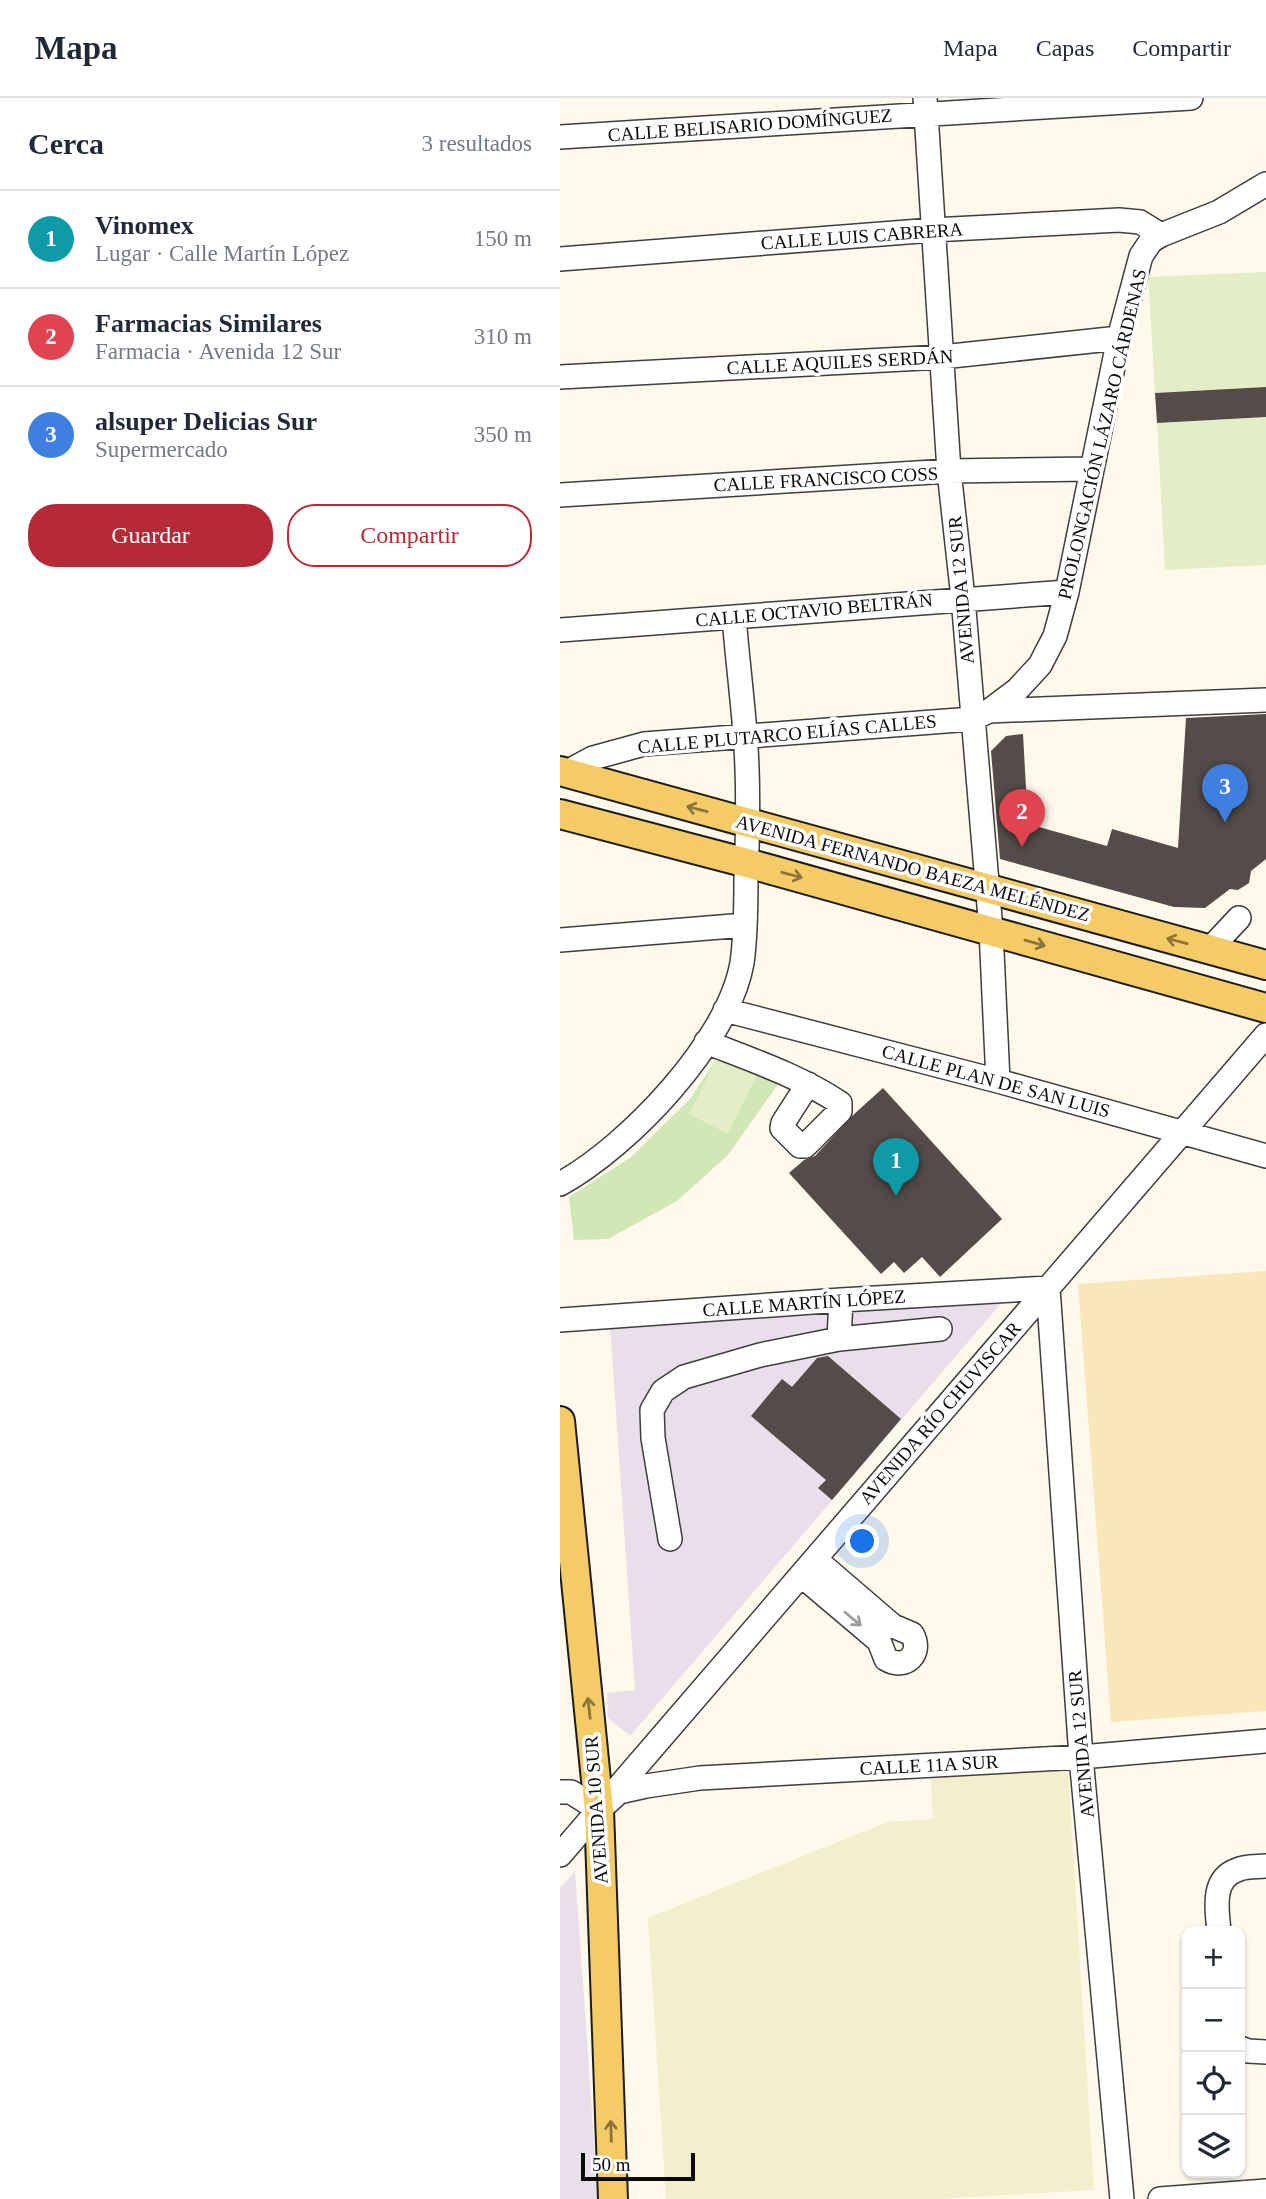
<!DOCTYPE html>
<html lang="es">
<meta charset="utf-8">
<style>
body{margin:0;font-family:Georgia,serif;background:#f6f6f7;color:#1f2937}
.controls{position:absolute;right:21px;bottom:21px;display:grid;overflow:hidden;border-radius:14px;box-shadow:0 2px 5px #0004}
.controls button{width:63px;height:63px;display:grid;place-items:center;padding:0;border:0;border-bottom:2px solid #e0e1e3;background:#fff;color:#1f2937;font:35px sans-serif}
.scale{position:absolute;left:21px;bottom:18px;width:114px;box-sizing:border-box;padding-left:7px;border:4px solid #0b0b0b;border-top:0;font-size:19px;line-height:24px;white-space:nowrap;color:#0b0b0b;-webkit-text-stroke:5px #fff;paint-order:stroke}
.you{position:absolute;left:303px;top:1444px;width:24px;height:24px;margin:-18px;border:5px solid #fff;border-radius:50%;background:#1a73e8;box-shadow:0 0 0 10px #1a73e833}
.badge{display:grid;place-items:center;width:46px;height:46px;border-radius:50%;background:#b62936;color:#fff;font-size:23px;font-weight:700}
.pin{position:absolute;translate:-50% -58px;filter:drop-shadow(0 2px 4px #0008)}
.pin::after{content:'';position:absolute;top:37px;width:24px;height:21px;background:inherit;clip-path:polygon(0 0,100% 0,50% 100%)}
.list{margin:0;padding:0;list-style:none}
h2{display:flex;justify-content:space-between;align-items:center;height:91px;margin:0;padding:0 28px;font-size:30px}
h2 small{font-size:23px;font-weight:400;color:#747a83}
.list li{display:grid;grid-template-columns:46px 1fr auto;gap:21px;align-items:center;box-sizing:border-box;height:98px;padding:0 28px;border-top:2px solid #e0e1e3}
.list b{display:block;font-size:26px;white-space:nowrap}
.list p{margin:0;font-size:23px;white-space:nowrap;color:#747a83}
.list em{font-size:23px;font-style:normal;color:#747a83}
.actions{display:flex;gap:14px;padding:21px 28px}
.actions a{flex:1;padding:16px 0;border:2px solid #b62936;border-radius:28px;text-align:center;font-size:24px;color:#b62936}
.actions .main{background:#b62936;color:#fff}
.icon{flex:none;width:38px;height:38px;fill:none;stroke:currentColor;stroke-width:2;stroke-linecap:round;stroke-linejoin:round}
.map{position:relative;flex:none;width:706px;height:2101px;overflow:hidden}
header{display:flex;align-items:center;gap:42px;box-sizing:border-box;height:98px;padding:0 35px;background:#fff;border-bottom:2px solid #e0e1e3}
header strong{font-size:33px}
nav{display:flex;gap:38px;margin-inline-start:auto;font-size:24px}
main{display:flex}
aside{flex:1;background:#fff}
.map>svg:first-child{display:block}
.industrial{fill:#e9dfea}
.farmland{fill:#f3eecc}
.green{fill:#d1e7b6}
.sand{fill:#f8e7b9}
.pitch{fill:#e3eec7}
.building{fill:#534c48}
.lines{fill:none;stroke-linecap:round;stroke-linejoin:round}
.minor-casing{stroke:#3e3e3e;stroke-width:26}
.major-casing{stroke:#1c1c1c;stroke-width:32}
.minor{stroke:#fff;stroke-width:23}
.major{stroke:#f4cb65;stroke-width:28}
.oneway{stroke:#8b753c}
.oneway2{stroke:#9d9d9d}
.labels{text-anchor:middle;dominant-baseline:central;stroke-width:7;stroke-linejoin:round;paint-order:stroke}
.street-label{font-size:19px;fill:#0b0b0b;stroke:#fff}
</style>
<header>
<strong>Mapa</strong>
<nav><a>Mapa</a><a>Capas</a><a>Compartir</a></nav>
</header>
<main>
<aside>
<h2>Cerca<small>3 resultados</small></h2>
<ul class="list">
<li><span class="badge" style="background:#0f9aa8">1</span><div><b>Vinomex</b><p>Lugar · Calle Martín López</p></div><em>150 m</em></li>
<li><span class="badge" style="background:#e0444e">2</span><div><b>Farmacias Similares</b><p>Farmacia · Avenida 12 Sur</p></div><em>310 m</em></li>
<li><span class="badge" style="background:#3f7fe0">3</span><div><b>alsuper Delicias Sur</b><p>Supermercado</p></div><em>350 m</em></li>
</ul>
<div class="actions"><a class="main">Guardar</a><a>Compartir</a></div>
</aside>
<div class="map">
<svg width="706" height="2101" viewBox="0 0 706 2101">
<rect width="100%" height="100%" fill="#fef9ea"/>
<path class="industrial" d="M444,1202L70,1638L48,1620L47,1595L75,1592L50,1227Z
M15,1773L27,1941L38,2101H0V1790Z"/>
<path class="farmland" d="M508,1672L534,2092L377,2101H106L88,1820L328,1724L373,1721L371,1680Z"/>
<path class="green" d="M158,958L221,982L168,1057L117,1103L48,1141L14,1142L9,1099L71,1059L131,1000Z"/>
<path class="sand" d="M706,1173V1613L551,1624L518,1186Z"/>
<path class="pitch" d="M706,174V289L595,295L588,179Z
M706,319V467L605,472L597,325Z
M158,958L197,978L168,1036L129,1016Z"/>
<path class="building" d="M706,289V319L597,325L595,295Z
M706,616V761L691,773L689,785L678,792L670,791L645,810L614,809L440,761L431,653L446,638L463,636L468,726L547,748L552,731L618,750L626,620Z
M323,990L442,1121L380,1179L362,1159L344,1175L334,1164L321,1176L229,1075L244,1062L255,1058L292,1018Z
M268,1258L341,1321L272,1402L258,1390L266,1382L191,1318L222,1281L232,1289L257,1260Z"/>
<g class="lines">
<defs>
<path id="minor" d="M365,0L389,373L403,500L431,832L438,983
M0,39L631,0
M0,161L373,132L559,122L580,124L601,137
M0,279L382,259L559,240
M0,397L389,373L532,371
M0,532L507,494
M429,613L706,602
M5,675L33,660L84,646L412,621L429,613L457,592L480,567L495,538L507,494L559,240L581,158L591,143L601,137L659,114L706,86
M0,842L185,827
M649,852L679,820
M165,912L438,983L706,1058
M146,944C192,962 239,978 280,1005V1013L245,1048H240L222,1030L223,1025L248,986
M0,1086C69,1048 168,944 182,865C186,837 186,807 186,779C188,732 189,683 185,635C182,596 177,557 174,519
M281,1202L279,1241L380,1231
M0,1222L281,1202L488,1190L521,1659L562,2101
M110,1441L93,1340L92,1312L103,1293L124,1279L200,1257L279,1241
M241,1477L319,1543L326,1561C346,1573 363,1555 352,1536L333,1528L255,1461
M0,1694H11L39,1712L59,1694L86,1688L140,1680L521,1659L706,1643
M0,1757L706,937
M659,1833C657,1812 651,1781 677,1772C685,1768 697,1769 706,1768
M680,1950L688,1953L706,1954
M600,2101L706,2093"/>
<path id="major" d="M0,673L706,867
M0,716L187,765L706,910
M0,1323L39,1712L53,2101"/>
</defs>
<use href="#minor" class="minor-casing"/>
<use href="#major" class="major-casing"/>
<use href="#minor" class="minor"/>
<use href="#major" class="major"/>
</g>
<defs><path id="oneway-shaft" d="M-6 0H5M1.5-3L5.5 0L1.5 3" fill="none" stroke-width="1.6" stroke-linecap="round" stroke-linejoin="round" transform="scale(1.75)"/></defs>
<g class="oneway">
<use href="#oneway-shaft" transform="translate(137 711) rotate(-165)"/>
<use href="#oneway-shaft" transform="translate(232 777) rotate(15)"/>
<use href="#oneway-shaft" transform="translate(617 843) rotate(-165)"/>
<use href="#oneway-shaft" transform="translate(475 845) rotate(16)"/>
<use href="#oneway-shaft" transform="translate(29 1610) rotate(-96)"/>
<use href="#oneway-shaft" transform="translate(51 2033) rotate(-92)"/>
</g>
<use class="oneway2" href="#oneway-shaft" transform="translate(293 1521) rotate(40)"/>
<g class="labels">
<g class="street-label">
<text transform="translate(190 27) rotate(-4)">CALLE BELISARIO DOMÍNGUEZ</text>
<text transform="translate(302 138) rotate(-4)">CALLE LUIS CABRERA</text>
<text transform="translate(280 264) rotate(-3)">CALLE AQUILES SERDÁN</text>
<text transform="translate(542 336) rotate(-77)">PROLONGACIÓN LÁZARO CÁRDENAS</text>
<text transform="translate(266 381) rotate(-3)">CALLE FRANCISCO COSS</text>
<text transform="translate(401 492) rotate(-95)">AVENIDA 12 SUR</text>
<text transform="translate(254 512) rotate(-5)">CALLE OCTAVIO BELTRÁN</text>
<text transform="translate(227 636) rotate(-5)">CALLE PLUTARCO ELÍAS CALLES</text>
<text transform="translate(353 770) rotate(15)">AVENIDA FERNANDO BAEZA MELÉNDEZ</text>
<text transform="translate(436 983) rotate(15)">CALLE PLAN DE SAN LUIS</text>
<text transform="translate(244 1205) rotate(-4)">CALLE MARTÍN LÓPEZ</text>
<text transform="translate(380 1315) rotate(-49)">AVENIDA RÍO CHUVISCAR</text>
<text transform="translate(521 1646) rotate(-95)">AVENIDA 12 SUR</text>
<text transform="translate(369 1667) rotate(-3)">CALLE 11A SUR</text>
<text transform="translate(36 1712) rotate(-94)">AVENIDA 10 SUR</text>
</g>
</g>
</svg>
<div class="controls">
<button>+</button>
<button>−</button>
<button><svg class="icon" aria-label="locate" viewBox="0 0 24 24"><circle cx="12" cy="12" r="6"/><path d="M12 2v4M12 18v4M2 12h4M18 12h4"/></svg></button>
<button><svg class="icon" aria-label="layers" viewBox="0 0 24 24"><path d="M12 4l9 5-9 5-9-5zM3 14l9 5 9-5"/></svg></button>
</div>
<div class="scale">50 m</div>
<div class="you"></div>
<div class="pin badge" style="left:336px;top:1098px;background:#0f9aa8">1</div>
<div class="pin badge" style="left:462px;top:749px;background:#e0444e">2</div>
<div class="pin badge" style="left:665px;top:724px;background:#3f7fe0">3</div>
</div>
</main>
